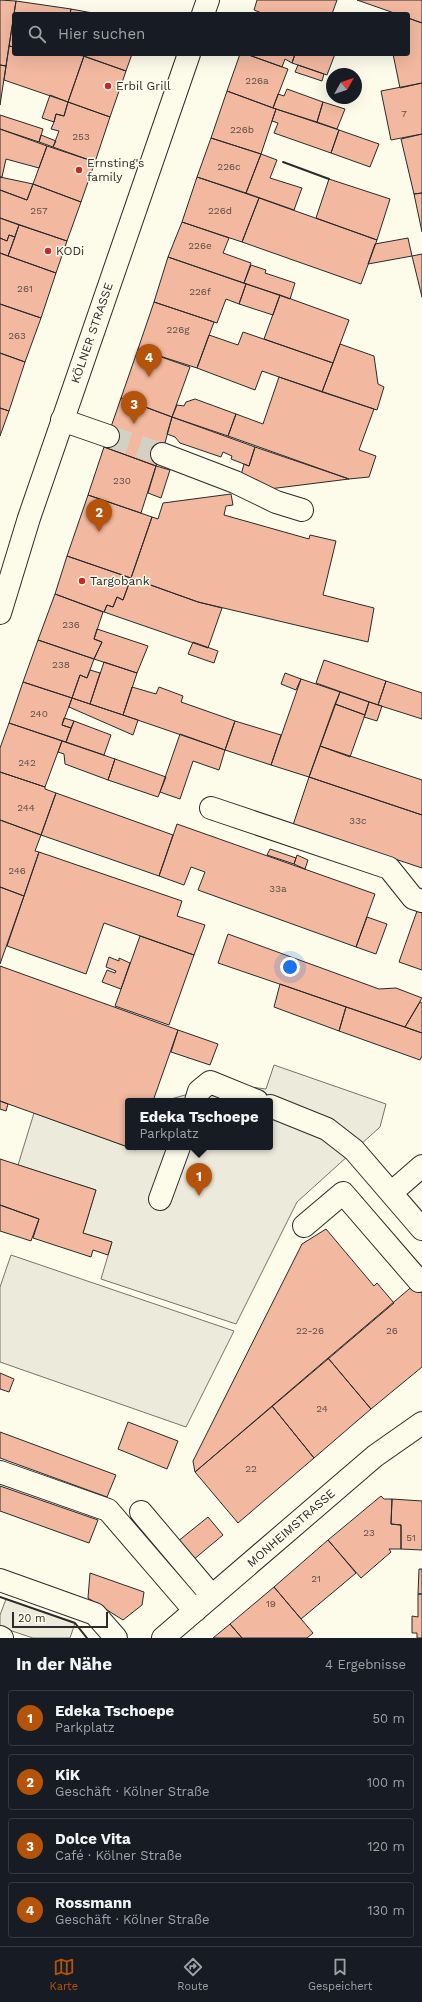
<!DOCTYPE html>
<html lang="de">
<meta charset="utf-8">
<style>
body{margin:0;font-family:"Work Sans",sans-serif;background:#20242c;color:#f1f3f6}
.compass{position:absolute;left:326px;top:68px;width:36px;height:36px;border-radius:50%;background:#171b24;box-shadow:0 4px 16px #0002;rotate:50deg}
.scale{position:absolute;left:12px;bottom:10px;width:96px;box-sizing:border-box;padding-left:4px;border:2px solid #2b2b2b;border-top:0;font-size:11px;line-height:14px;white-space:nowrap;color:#2b2b2b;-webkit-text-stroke:3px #fdfbea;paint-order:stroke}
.you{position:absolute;left:290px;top:967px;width:14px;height:14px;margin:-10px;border:3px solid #fff;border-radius:50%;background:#1a73e8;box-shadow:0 0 0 6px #1a73e833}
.badge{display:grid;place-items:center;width:26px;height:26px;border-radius:50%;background:#b45309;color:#fff;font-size:13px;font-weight:700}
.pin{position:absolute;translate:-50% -33px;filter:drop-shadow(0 1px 2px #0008)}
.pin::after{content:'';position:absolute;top:21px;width:14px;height:12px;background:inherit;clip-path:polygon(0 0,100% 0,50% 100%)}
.popup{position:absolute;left:125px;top:1098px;width:148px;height:52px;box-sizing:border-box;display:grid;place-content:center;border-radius:4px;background:#171b24;filter:drop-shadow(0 1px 3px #0005);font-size:13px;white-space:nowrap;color:#9ea1a6}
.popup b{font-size:15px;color:#f1f3f6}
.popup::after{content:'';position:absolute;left:50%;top:100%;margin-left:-8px;border:8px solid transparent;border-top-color:#171b24}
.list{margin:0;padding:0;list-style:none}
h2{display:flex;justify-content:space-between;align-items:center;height:52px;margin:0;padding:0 16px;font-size:17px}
h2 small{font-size:13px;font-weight:400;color:#9ea1a6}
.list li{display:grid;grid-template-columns:26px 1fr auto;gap:12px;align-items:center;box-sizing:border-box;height:56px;margin:0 8px 8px;padding:0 8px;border:1px solid #363941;border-radius:4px}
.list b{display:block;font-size:15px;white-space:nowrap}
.list p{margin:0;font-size:13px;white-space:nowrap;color:#9ea1a6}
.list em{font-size:13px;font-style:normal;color:#9ea1a6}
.icon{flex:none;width:22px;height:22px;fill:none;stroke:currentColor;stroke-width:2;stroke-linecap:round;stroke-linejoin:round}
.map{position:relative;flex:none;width:422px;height:1638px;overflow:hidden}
.search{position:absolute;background:#171b24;box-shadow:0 4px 16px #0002;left:12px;right:12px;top:12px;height:44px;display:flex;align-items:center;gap:10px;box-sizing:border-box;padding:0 14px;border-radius:4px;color:#9ea1a6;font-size:15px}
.sheet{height:308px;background:#171b24}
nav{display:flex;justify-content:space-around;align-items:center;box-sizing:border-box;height:56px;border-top:1px solid #363941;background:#171b24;font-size:11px;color:#9ea1a6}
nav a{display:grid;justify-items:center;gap:2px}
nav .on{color:#b45309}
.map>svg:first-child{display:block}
.green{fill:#ecebdb;stroke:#74746e}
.parking{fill:#eceadb;stroke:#74746e}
.building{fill:#f2b8a0;stroke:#2b2b2b}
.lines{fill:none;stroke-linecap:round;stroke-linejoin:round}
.minor-tunnel{stroke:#d3d1c4;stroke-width:22;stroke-dasharray:22 11;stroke-linecap:butt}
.minor-casing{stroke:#2b2b2b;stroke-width:24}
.major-casing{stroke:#2b2b2b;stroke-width:24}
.minor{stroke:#fdfbea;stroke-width:22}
.major{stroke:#fdfbea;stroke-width:22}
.wall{stroke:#2b2b2b;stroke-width:2}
.poi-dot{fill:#c62828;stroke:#fdfbea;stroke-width:1.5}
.labels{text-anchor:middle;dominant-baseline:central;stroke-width:3;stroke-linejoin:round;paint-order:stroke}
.number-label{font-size:10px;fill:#5d4e48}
.poi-label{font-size:12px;fill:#2b2b2b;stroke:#fdfbea;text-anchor:start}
.street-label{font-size:12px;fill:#2b2b2b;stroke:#fdfbea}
</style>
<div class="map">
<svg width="422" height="1638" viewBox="0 0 422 1638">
<rect width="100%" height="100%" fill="#fdfbea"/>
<path class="green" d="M11,1255L234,1331L186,1427L0,1362V1287Z"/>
<path class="parking" d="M274,1065L386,1104L380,1127L297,1202L236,1324L101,1279L112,1242L83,1233L96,1190L18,1165L34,1113L136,1150L137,1147H270V1101H164L199,1091L210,1082L266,1089Z
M6,1599L75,1623L70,1638H33L0,1627V1615Z"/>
<path class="building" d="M0,0L16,1L6,66L0,65Z
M257,0H337L332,14H264L254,10Z
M357,0H422V23L408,18V14H397Z
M16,1L71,9L70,14H14V47L9,46Z
M71,9L98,14H70Z
M408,18L422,23V83L400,88L393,54H408Z
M9,46L14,47V54H68L84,56L68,102L4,80Z
M84,54H132L126,71L83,56Z
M240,54H246L288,69L273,108L227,91Z
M246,54H295L292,63L285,59L282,67Z
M295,54H335L327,75L292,63Z
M84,56L126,71L110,117L68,102Z
M0,65L6,66L0,105Z
M298,65L324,74L322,81L295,72Z
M422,83V134L391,140L381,91Z
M287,89L323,102L317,122L273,108L278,94L284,96Z
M227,91L276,109L261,154L211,138Z
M50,95L68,102L64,116L56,114L54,122L42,118Z
M68,102L110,117L95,162L53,147L59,131L51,129L54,122L56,114L64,116Z
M323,102L345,109L337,129L317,122Z
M276,109L339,130L331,153L274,133L278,123L272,121Z
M0,115L43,129L39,142L0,129Z
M0,129L47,146L39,168L6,159L2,177H0Z
M339,130L379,144L370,167L331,153Z
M422,134V193L414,194L401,139Z
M41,135L56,141L53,147L39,142Z
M211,138L261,154L246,193L197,177Z
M47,146L95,162L81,202L33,184Z
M261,154L277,160L270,178L302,188L294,210L246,193Z
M0,177L33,184L27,200L0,190Z
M197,177L259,198L242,242L182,222Z
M329,179L390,199L377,240L316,218Z
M33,184L81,202L67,241L0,218V190L27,200Z
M422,193V232L414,194Z
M259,198L377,240L361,284L242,242Z
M0,218L19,225L15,237L9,235L7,241L0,238Z
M182,222L229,238L223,253L251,263L244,283L168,257Z
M19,225L67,241L56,273L8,256Z
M9,235L15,237L8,256L0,253V238L7,241Z
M408,238L412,256L368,264L375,244Z
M0,253L56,273L41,318L0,304Z
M422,254V297L412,256Z
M168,257L246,284L239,304L226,299L217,323L154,302Z
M251,265L266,270L265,273L295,283L290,299L244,283Z
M246,284L280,295L273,315L239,304Z
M280,295L349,320L333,363L264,339Z
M154,302L214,322L197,368L138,349Z
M0,304L41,318L25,362L0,353Z
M243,332L333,363L322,392L262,371L255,390L197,368L209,335L238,345Z
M340,344L374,356L378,384L384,387L377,410L322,392Z
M138,349L190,367L172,417L121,398Z
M0,353L25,362L9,411L0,408Z
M279,377L374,409L359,450L376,456L369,477L349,479L228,436L236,414L263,424Z
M121,398L172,417L162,454L156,466L104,447Z
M195,399L236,414L228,436L172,417L177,405L184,406L186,402Z
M0,408L9,411L0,436Z
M172,417L255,447L249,466L231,459L232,456L223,452L221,457L180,443L175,437L167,434Z
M104,447L156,466L141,513L88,495Z
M255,447L349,479L269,489L257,480L241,475L244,464L249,466Z
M156,466L170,470L161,498L148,493Z
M231,494L233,505L226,506L224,515L309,539L310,535L336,541L323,595L374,608L368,642L198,602L131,578L152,517L158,519L163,503Z
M88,495L152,517L131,578L67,556Z
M67,556L131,578L123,600L117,597L113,607L107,605L104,612L55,594Z
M131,578L198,602L222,608L208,648L104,612L107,605L113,607L117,597L123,600Z
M55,594L103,612L94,639L102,642L94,659L38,640Z
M97,629L148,646L137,673L94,659L102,642L94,639Z
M38,640L94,659L87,678L80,675L72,698L23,682Z
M193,642L218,651L214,663L188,654Z
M324,660L386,681L378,705L316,683Z
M104,662L137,673L123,715L90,704Z
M90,670L100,673L90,704L72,698L80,675L87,678Z
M285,673L301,679L296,690L281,684Z
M301,679L340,692L309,777L271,765Z
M386,681L422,693V719L378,705Z
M23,682L72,698L62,725L71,728L66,742L9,723Z
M132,687L156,694L159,687L183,696L181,702L235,721L225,750L123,715Z
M340,692L369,702L365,715L335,704Z
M72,698L138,720L133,735L69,707Z
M369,702L382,706L377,721L364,717Z
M335,704L365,715L350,757L320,746Z
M64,718L74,721L71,728L62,725Z
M74,721L111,735L104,755L66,742Z
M235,721L281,735L271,765L225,750Z
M9,723L62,741L45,787L0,772V748Z
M180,734L225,750L219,770L193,761L180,799L160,792Z
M62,741L115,759L108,780L65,764L64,754L58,752Z
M320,746L422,780V815L309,777Z
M115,759L166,777L158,797L108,780Z
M0,772L45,787V789L56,793L41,835L0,820Z
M309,777L422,815V868L293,825Z
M56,793L173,835L159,876L41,835Z
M0,820L41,835L35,851L39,852L24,896L0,887Z
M177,824L375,894L356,947L198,890L205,872L191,867L184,885L159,876Z
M270,849L296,858L294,864L267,855Z
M39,852L182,901L177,916L205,925L194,955L104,923L86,974L7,946Z
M297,855L308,860L305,869L294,864Z
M0,887L24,896L0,964Z
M417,911L422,913V970L399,962Z
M367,917L387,924L376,954L356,947Z
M228,934L379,989L396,988L422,998L405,1027L218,963Z
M140,936L194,955L169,1025L115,1006Z
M109,957L119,961V958L130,963L121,989L102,982L107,970L115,973L116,971L106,967Z
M0,966L178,1030L153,1101H128V1147L0,1101Z
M280,984L346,1007L339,1031L274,1007Z
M420,1002L422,1003V1033L405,1027Z
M346,1007L422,1033V1056L420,1060L339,1031Z
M178,1030L218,1044L210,1065L171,1052Z
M0,1101L8,1104L6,1111L0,1109Z
M0,1159L96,1190L83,1233L112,1242L108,1255L93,1250L91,1257L33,1238L39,1219L0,1205Z
M0,1205L39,1219L31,1241L0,1231Z
M326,1229L374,1286L377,1283L394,1303L195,1472L193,1461L302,1244Z
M422,1278V1367L371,1409L328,1358Z
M328,1358L371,1409L314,1458L272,1406Z
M0,1373L14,1379L9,1392L0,1389Z
M272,1406L314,1458L238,1523L195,1472Z
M128,1422L178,1441L167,1469L118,1449Z
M0,1432L116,1475L107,1497L0,1458Z
M0,1486L98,1520L89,1543L0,1511Z
M381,1496L384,1499H392L391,1524L401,1525V1549H389L391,1552L361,1578L328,1540Z
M392,1499L422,1501V1550L401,1549V1525L391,1524Z
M208,1517L223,1535L193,1560L177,1542Z
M328,1540L356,1573L301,1619L274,1587Z
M419,1569H422V1594H418Z
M90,1573L144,1592L142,1605L123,1620L88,1598Z
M274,1587L313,1633L307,1638H242L230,1624Z
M418,1594H422V1638H417V1633H412V1616L418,1617Z
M230,1624L242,1638H213Z"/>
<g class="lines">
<path class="minor-tunnel" d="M108,436L162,454"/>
<defs>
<path id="minor" d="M62,420L108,436
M162,454L235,482L276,502L302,510
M211,808L389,868L413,898L422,901
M196,1101L199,1091L210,1082L257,1101
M270,1106L327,1129L354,1150L422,1229
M391,1193L422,1166
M160,1199L179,1147
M304,1226L343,1193L419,1281
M0,1472L108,1510L195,1611
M141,1512L212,1596
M0,1580L95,1614L116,1638
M0,1637L2,1638
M163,1638L375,1456L422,1423"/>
<path id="major" d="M203,14L208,0
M0,613L29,518L189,54"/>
</defs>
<use href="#minor" class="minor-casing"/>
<use href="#major" class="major-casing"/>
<use href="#minor" class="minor"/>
<use href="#major" class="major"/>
<path class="wall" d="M283,162L329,179
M0,1597L75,1623L87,1638"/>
</g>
<g class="poi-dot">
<circle cx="108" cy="86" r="4"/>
<circle cx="79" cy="170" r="4"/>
<circle cx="48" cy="251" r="4"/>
<circle cx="82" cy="581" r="4"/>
</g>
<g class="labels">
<g class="number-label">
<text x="257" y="80">226a</text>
<text x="404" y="113">7</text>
<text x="242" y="129">226b</text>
<text x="81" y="136">253</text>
<text x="229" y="166">226c</text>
<text x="39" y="210">257</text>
<text x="220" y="210">226d</text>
<text x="200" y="245">226e</text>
<text x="25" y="288">261</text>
<text x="200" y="291">226f</text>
<text x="178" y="329">226g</text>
<text x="17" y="335">263</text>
<text x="122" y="480">230</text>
<text x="71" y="624">236</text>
<text x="61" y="664">238</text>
<text x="39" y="713">240</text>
<text x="27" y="762">242</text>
<text x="26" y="807">244</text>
<text x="358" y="820">33c</text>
<text x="17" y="870">246</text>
<text x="278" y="888">33a</text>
<text x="310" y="1330">22-26</text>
<text x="392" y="1330">26</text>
<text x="322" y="1408">24</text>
<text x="251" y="1468">22</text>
<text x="369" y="1532">23</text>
<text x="411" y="1537">51</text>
<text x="316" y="1578">21</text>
<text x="271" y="1603">19</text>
</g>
<g class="poi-label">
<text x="116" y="86">Erbil Grill</text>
<text x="87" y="163">Ernsting's<tspan x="87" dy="14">family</tspan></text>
<text x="56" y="251">KODi</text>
<text x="90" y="581">Targobank</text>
</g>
<g class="street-label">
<text transform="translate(92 333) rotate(-71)">KÖLNER STRASSE</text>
<text transform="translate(291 1528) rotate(-41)">MONHEIMSTRASSE</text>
</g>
</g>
</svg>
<svg class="compass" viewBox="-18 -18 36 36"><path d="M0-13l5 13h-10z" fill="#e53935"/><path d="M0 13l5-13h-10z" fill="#9ea1a6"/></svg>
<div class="scale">20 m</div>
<div class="you"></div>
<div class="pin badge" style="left:199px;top:1196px">1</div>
<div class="popup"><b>Edeka Tschoepe</b>Parkplatz</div>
<div class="pin badge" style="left:99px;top:532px">2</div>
<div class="pin badge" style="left:134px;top:424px">3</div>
<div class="pin badge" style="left:149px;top:377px">4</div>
<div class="search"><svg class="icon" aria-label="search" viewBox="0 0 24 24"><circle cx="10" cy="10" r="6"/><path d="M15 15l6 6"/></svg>Hier suchen</div>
</div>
<section class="sheet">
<h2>In der Nähe<small>4 Ergebnisse</small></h2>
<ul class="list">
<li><span class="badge">1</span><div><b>Edeka Tschoepe</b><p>Parkplatz</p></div><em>50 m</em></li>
<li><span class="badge">2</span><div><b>KiK</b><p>Geschäft · Kölner Straße</p></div><em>100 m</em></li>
<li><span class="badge">3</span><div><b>Dolce Vita</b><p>Café · Kölner Straße</p></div><em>120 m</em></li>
<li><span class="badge">4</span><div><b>Rossmann</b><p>Geschäft · Kölner Straße</p></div><em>130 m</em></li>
</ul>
</section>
<nav>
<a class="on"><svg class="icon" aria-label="map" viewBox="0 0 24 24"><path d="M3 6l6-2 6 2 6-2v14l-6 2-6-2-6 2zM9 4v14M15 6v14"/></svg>Karte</a>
<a><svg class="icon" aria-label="directions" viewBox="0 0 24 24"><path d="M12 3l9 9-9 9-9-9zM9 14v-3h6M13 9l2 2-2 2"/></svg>Route</a>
<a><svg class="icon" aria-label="saved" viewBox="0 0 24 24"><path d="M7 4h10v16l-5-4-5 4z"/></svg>Gespeichert</a>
</nav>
